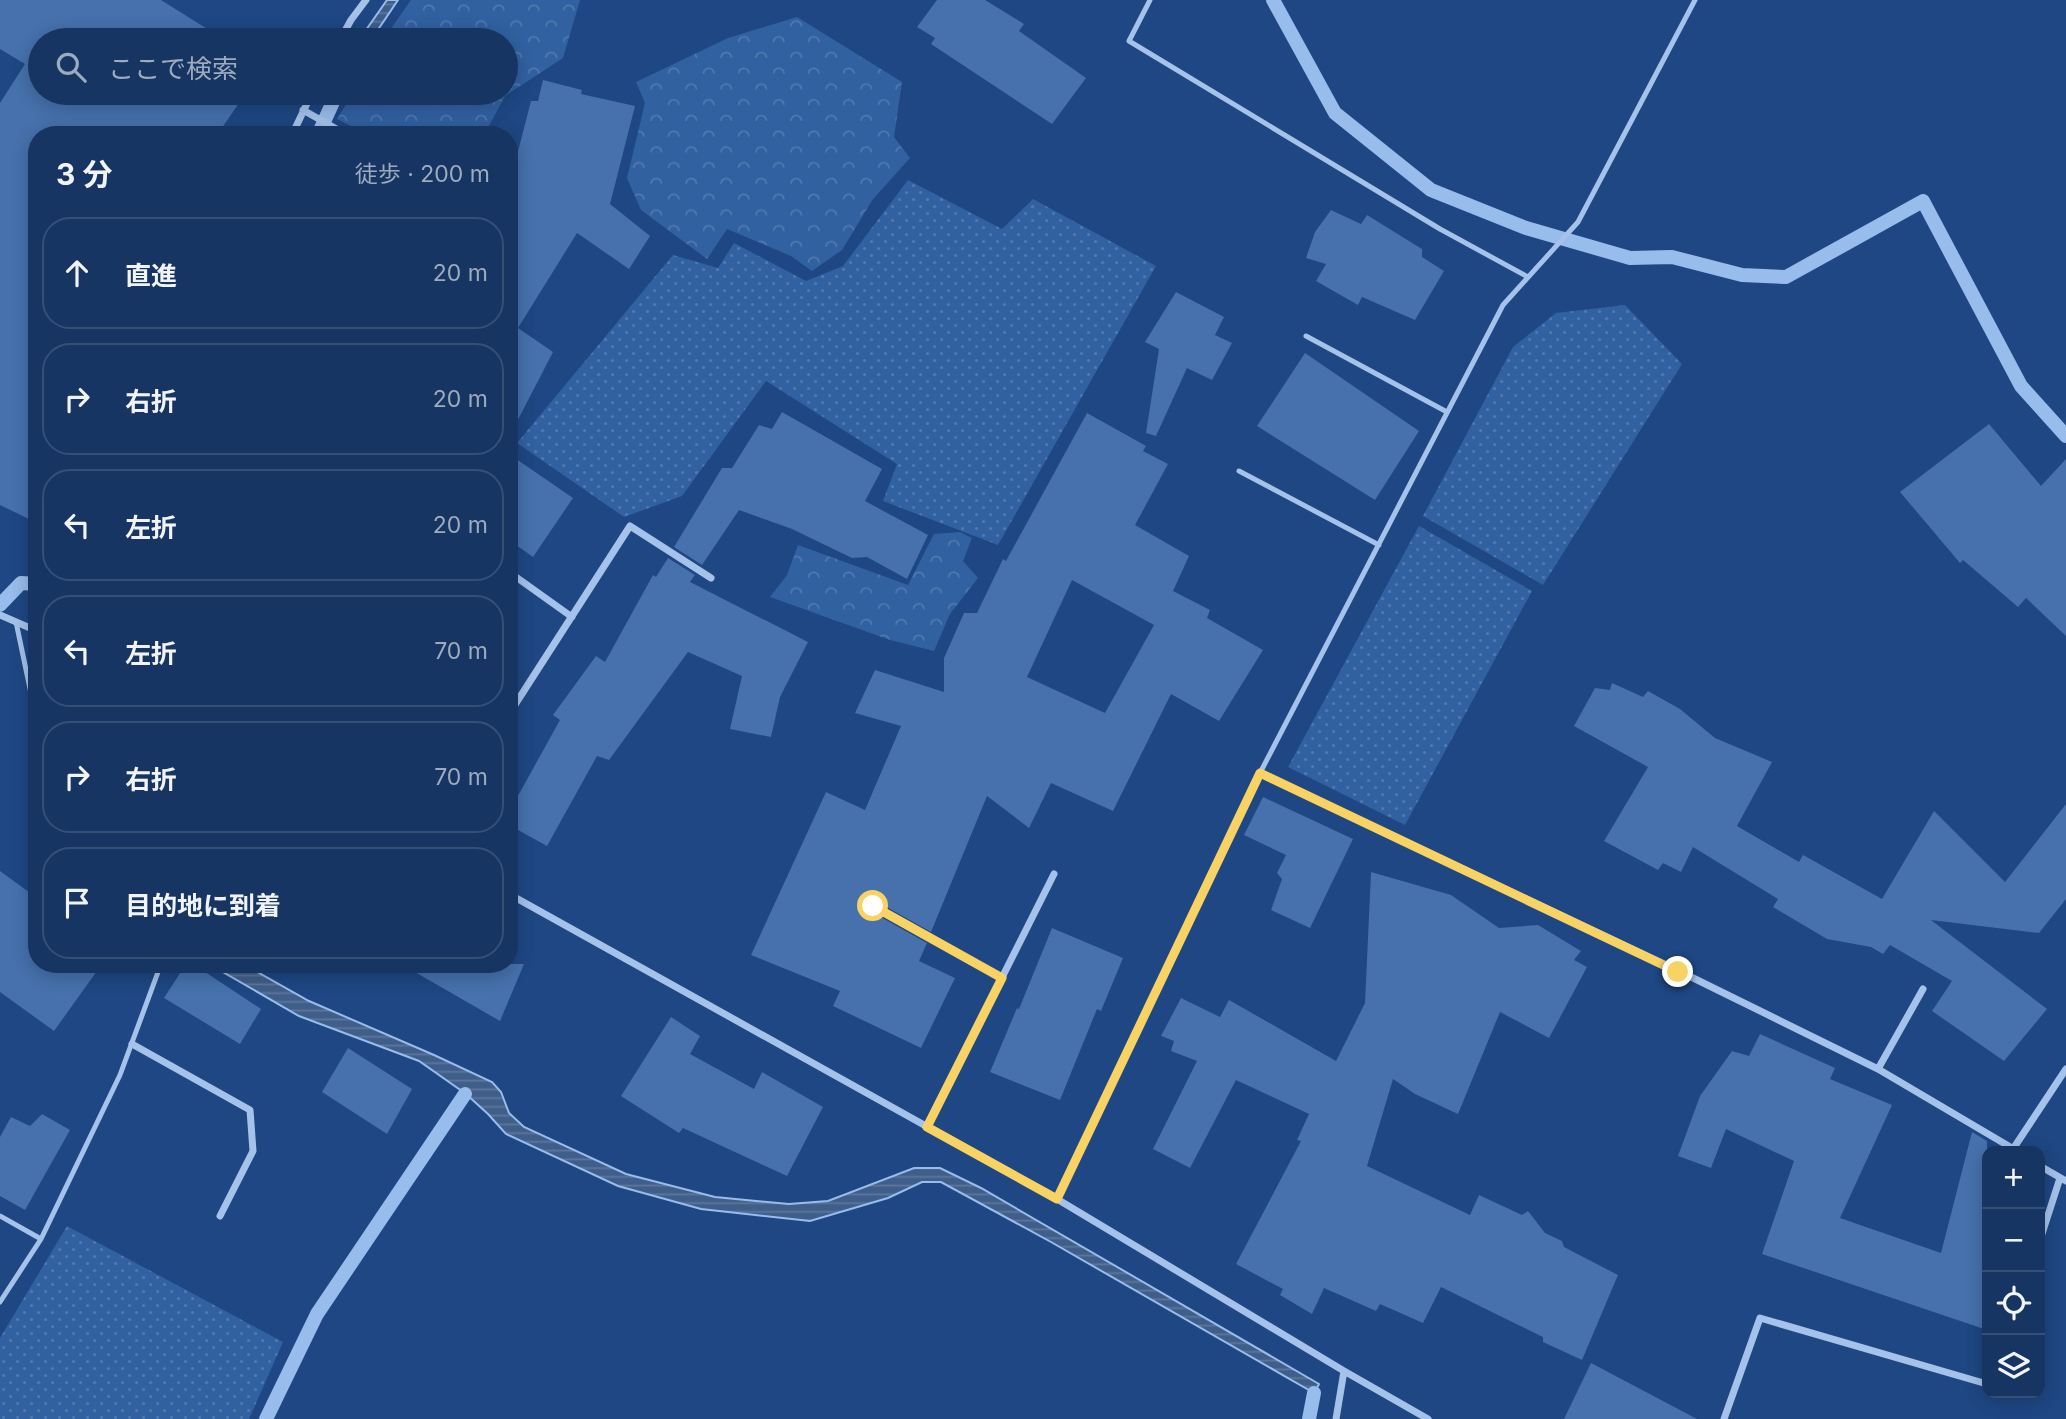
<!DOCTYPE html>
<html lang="ja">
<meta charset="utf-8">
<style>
body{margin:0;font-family:Inter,"Noto Sans JP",sans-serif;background:#1f3d68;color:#f1f3f6}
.controls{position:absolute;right:21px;bottom:21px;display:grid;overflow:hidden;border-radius:14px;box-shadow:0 4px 18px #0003}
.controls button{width:63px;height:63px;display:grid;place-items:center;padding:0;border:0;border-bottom:2px solid #355077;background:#163562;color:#f1f3f6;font:35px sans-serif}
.stop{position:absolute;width:21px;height:21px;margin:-16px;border:5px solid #f9d264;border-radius:50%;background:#fff}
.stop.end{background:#f9d264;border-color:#fff;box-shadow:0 2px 7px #0008}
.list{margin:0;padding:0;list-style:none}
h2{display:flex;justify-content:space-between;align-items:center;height:91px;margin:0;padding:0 28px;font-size:30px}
h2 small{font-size:23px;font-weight:400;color:#9eabbe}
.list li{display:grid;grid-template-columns:46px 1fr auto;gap:21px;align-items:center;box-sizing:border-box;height:112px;margin:0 14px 14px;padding:0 14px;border:2px solid #355077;border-radius:28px}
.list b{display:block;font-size:26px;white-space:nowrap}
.list em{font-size:23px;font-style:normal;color:#9eabbe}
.icon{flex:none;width:38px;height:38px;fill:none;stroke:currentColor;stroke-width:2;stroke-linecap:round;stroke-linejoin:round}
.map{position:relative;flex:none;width:2066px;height:1419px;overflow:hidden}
.search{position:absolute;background:#163562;box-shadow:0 4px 18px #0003;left:28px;top:28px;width:490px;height:77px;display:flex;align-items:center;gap:18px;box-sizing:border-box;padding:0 24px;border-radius:38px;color:#9eabbe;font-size:26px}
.panel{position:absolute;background:#163562;box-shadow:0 4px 18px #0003;left:28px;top:126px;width:490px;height:847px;border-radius:28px}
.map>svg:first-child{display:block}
.grass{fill:url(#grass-dots)}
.forest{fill:url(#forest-crowns)}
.water{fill:url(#water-rules);stroke:#98bceb;stroke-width:2}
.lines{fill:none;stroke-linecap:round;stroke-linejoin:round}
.stream{stroke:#98bceb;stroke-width:14}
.building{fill:#4671ac;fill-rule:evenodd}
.service{stroke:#a5c2ea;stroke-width:5}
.minor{stroke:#a5c2ea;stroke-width:7}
.route{stroke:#f9d264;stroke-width:9}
</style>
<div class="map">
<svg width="2066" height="1419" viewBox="0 0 2066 1419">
<defs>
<pattern id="grass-dots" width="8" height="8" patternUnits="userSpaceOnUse" patternTransform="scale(1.75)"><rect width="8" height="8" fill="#3161a1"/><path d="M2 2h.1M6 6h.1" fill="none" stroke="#5079af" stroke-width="1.8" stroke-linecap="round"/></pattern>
<pattern id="forest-crowns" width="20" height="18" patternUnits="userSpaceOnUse" patternTransform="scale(1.75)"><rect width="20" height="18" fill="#3161a1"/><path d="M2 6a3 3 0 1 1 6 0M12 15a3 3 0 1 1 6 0" fill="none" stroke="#5079af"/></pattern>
<pattern id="water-rules" width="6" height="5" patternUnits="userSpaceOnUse" patternTransform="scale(1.75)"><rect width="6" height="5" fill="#405e8a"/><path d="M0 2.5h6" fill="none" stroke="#5d769c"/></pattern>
</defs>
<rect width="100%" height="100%" fill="#1e4783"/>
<path class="grass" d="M908,180L1002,229L1033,199L1156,266L998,545L883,501L897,464L766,381L682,496L624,517L517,443L673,255L718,268L734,243L806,281L843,266Z
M1625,305L1682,364L1543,585L1423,516L1513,347L1556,313Z
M1419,526L1532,591L1405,825L1288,767Z
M67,1226L283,1342L249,1419H0V1338Z"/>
<path class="forest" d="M411,0H580L563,58L505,96L484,135H369L337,119L353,93H506V40H383Z
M797,17L902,82L894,137L910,158L873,199L842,250L812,271L791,256L727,229L707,259L641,210L627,178L645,103L636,82L728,38Z
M960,532L972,538L963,561L978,578L950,614L934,651L890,640L770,597L787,575L798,545L908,585L934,534Z"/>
<path class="water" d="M387,0H398L371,40H359Z
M209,964H243L309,1001L434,1055L492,1082L501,1092L509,1113L524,1127L626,1174L715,1197L789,1204L828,1201L914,1168H940L981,1188L1319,1384L1314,1393L1051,1242L941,1182H922L888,1198L810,1221L701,1209L618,1186L506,1134L488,1114L466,1094L419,1061L299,1016Z"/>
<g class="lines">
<path class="stream" d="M1273,0L1335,113L1431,190L1526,228L1630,258L1672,257L1742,275L1786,277L1923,201L2021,386L2066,436
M318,135L337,93
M0,605L21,583L37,584
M266,1419L317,1314L465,1094
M1309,1419L1314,1393"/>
</g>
<path class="building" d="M0,0H161L225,40H40V93H246L217,135H37V523L0,505V103L25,64L0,49Z
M937,0H985L1024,24L1019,31L1086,78L1052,124L931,44L935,38L917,27Z
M543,80L582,90L581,94L635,106L610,204L650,236L629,269L577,233L518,328L553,352L509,437V186L531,101H538Z
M1331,210L1361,224L1367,215L1422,249V257L1444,271L1415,320L1362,297L1358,305L1316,281L1326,264L1306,258L1315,232Z
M1176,292L1224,317L1215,335L1232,343L1212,380L1187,368L1156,436L1146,433L1159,349L1145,342Z
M1305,353L1419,431L1375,500L1257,426Z
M782,412L882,469L865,501L928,535L907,579L867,557L852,558L792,529L739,510L702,565L674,547L722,468H732L759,425L772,429Z
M1087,413L1146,446L1143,451L1168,464L1135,525L1189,556L1173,591L1210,610L1207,618L1263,650L1219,721L1171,694L1113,811L1051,783L1029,828L987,796L931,932L876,901L872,900L868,902L867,907L870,911L927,943L919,961L955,978L921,1048L833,1006L840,991L751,955L826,792L865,810L901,726L855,713L875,670L944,692V658L964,613H977L1003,559L1006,561ZM1072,580L1154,625L1105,713L1027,677Z
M1989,424L2041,486L2066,459V636L2026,598L2018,607L1963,560L1960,563L1900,492Z
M509,454L573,498L533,557L509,540Z
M668,558L695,575L690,582L808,642L780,697L771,737L730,729L742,676L688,652L609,760L597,756L547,846L509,825V812L560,720L553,715L596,656L605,662L653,575L656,577Z
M1612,683L1643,697L1648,691L1680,709L1715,738L1772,762L1737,826L1799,862L1803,855L1882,899L1934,811L2005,882L2066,804V899L2039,933L1931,920L2047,1009L2004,1061L1932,1011L1952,981L1890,945L1883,954L1871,947L1827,939L1773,907L1778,899L1693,847L1681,872L1663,863L1658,870L1604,841L1648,767L1574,726L1595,688L1610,690Z
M1263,797L1353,839L1310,928L1271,910L1282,879L1277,873L1286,855L1244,835Z
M0,871L37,898V964H102L54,1031L0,992Z
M1371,872L1451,895L1499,928L1538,925L1581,951L1574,960L1587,967L1549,1038L1500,1012L1458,1114L1415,1094L1393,1079L1367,1166L1470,1215L1479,1195L1522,1215L1528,1211L1545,1233L1562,1241L1564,1247L1618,1275L1582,1360L1543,1342V1337L1441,1287L1423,1323L1380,1304L1376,1311L1324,1288L1312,1314L1280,1295L1283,1289L1236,1264L1301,1141L1297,1140L1309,1114L1236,1080L1190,1168L1153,1149L1197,1061L1171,1051L1174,1041L1161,1036L1181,998L1220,1017L1229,1000L1336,1061L1365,1003Z
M1052,928L1123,958L1101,1011L1097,1009L1060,1100L990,1072L1017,1008L1019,1009Z
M186,964H193L261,1009L240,1044L164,998Z
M401,964H524L500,1021Z
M671,1017L700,1036L690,1054L754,1089L762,1072L823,1107L787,1176L683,1128L679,1133L621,1096Z
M1760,1034L1835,1068L1830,1079L1892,1105L1840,1218L1941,1253L1972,1132L1987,1141V1330L1762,1254L1794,1161L1726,1129L1711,1168L1678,1156L1700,1096L1732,1051L1749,1056Z
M348,1048L412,1089L387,1134L322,1092Z
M42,1114L70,1130L25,1210L0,1196V1137L11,1117L30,1126Z
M1591,1363L1697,1419H1564Z"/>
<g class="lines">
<path class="service" d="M1150,0L1129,41L1440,229L1528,277
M1306,336L1447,412
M1239,471L1379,545
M16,622L37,722
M1057,1199L1260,773L1503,305L1578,222L1695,0
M0,1216L41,1239
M0,1302L41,1239L120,1075L161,964"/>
<path class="minor" d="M340,40L351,20L366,0
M303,110L347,135
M292,135L312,93
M509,572L572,617
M0,615L37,631
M509,714L630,526L711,578
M1260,773L1683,973L1878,1069L2017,1151
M509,894L1057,1199L1344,1371L1428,1419
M873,906L1002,978
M132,1044L250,1110L253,1151L220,1216
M1878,1069L1923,989
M927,1127L1054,874
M2013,1149L2066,1069
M2040,1166L2066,1181
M2040,1240L2060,1178
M1336,1419L1344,1371
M1724,1419L1760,1318L1987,1384"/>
</g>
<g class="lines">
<path class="route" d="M873,906L1002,978L927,1127L1057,1199L1260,773L1678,972"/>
</g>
</svg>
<div class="controls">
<button>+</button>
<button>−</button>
<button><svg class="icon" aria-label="locate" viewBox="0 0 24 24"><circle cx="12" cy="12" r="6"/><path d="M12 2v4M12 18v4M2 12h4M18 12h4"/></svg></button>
<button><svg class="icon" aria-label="layers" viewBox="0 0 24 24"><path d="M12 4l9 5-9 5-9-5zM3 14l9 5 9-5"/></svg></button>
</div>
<div class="stop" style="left:873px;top:906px"></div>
<div class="stop end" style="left:1678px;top:972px"></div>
<div class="search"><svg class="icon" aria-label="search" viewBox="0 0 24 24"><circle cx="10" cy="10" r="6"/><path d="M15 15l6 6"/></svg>ここで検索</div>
<section class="panel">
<h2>3 分<small>徒歩 · 200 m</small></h2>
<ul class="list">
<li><svg class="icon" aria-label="ahead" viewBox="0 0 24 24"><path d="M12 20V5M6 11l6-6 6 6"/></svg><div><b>直進</b></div><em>20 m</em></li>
<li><svg class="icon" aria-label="right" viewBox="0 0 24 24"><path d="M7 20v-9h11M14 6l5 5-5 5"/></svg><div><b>右折</b></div><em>20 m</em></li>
<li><svg class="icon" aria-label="left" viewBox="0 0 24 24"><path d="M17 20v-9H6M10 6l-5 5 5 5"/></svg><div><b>左折</b></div><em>20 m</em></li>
<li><svg class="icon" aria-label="left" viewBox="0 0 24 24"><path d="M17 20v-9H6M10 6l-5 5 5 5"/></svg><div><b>左折</b></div><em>70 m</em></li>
<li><svg class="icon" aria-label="right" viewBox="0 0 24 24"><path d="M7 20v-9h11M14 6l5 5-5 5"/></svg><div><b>右折</b></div><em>70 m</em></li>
<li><svg class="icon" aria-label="arrive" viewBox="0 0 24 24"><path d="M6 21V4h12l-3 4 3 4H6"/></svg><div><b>目的地に到着</b></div></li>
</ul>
</section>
</div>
